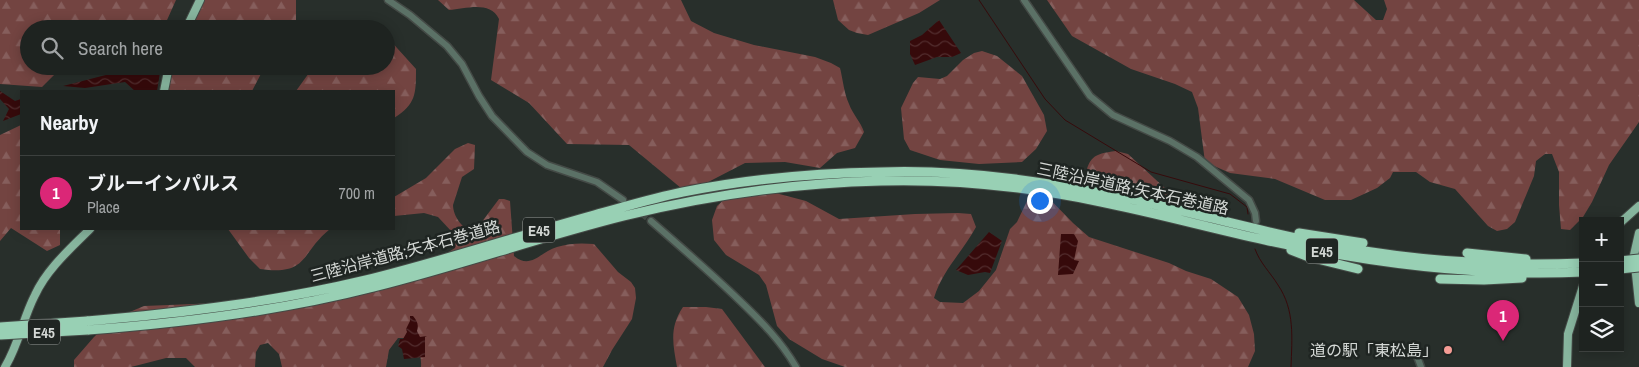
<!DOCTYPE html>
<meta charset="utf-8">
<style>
body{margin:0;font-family:"Archivo Narrow","Noto Sans JP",sans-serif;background:#2b2f2d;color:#f1f3f6}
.controls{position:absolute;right:15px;bottom:15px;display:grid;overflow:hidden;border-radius:0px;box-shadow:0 2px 12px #0003}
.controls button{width:45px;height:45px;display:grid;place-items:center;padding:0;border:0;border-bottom:1px solid #3c403e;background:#1e2320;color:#f1f3f6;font:25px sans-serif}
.you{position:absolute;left:1039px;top:200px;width:18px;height:18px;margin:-12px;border:4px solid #fff;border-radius:50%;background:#1a73e8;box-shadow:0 0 0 8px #1a73e833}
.badge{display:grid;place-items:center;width:32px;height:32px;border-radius:50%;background:#db2777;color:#fff;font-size:16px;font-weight:700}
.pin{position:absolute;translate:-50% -41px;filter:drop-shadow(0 1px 2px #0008)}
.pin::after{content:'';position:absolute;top:26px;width:18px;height:15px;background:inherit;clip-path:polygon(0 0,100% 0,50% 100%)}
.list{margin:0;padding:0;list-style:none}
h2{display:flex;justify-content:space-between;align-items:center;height:65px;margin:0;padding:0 20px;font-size:21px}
h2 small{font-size:16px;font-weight:400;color:#a1a4a5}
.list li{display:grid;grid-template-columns:32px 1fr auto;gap:15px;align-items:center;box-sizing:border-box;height:75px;padding:0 20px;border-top:1px solid #3c403e}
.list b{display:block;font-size:19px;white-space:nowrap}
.list p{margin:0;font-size:16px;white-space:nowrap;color:#a1a4a5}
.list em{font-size:16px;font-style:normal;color:#a1a4a5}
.icon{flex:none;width:28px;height:28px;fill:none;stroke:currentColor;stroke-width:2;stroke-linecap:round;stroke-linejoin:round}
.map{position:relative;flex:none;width:1639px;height:367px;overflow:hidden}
.search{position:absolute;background:#1e2320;box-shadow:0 2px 12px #0003;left:20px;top:20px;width:375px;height:55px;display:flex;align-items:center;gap:12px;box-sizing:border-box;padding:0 18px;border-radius:28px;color:#a1a4a5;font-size:19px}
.panel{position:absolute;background:#1e2320;box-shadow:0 2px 12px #0003;left:20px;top:90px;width:375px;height:140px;border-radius:0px}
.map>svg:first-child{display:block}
.forest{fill:url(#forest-firs)}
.water{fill:url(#water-waves)}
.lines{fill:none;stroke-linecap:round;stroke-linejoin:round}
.stream{stroke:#360a0b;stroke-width:1}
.minor-tunnel{stroke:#424844;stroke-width:6;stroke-dasharray:6 3;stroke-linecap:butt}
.minor-casing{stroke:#444a46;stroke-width:9}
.major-casing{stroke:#444a46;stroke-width:10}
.highway-casing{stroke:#444a46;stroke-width:11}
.minor{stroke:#5b7166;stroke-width:6}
.major{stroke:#87b59e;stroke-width:8}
.highway{stroke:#98d0b4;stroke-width:9}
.highway-bridge-casing{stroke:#444a46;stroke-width:11;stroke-linecap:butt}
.highway-bridge{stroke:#98d0b4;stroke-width:9}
.poi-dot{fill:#f59c95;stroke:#1f2522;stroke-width:2}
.labels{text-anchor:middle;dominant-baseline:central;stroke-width:5;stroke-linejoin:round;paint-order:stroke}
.shield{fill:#1f2522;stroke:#9ea29f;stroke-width:1}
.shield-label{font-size:15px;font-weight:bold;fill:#d4d8d5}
.street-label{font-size:16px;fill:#d4d8d5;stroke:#1f2522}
.poi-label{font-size:16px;fill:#d4d8d5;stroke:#1f2522;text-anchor:end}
</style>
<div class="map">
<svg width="1639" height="367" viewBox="0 0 1639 367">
<defs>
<pattern id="forest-firs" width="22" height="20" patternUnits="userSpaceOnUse" patternTransform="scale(1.25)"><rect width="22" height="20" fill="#734441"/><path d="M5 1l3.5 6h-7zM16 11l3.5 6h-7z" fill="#865e5c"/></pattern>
<pattern id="water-waves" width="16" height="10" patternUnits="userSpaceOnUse" patternTransform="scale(1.25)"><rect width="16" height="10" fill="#360a0b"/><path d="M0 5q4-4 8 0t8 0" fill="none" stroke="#522d2e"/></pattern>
</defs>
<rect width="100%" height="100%" fill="#282f2b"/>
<path class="forest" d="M0,0H176L163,29H29V66H114L95,70L55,74L42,87L0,84Z
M204,0H296V28L295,29H190Z
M438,0H681L691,21L714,33L754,45L815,57L831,63L840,68C843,80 844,93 849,104C853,115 861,122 864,132L855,148L837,153L820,168L785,162L745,163L687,193L629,145L567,144L529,103L491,80L499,19C490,0 465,9 449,10Z
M833,0H940L919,13L868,35L857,33L849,30L838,20Z
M1047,0H1354L1376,20H1383L1387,9L1384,0H1639V122L1609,165L1592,202L1583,217L1570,230L1561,229L1559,205V172L1552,154H1545L1536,161L1534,176L1515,222L1507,229L1497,231L1488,226L1455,189L1430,182L1416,172H1393L1390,178L1377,188L1351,200H1325L1275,179L1230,173L1205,162L1198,108L1192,92L1175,84L1131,69L1072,36Z
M386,38H388L416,69C416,94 416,104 394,118V91H296L314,66H386Z
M982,51L997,56L1022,76L1044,115L1047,131L1036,149L1022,162L979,164L940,160L910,150L904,139L901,108L913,83L918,77L940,79L947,76L963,60L974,53Z
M172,66H265L252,91H168Z
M21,125V229H60V245L47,251L11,228L0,241V135Z
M468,143L475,145L474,169L462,177L453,205C453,216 463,231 475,231L499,199H504L510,201L514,256C531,270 540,252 557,247C569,243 582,243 594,244L618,272L631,282L635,288L636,298L632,319L612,350L603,367H421C422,351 416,348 405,338H398L389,350L386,367H282L279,354L268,343L260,345L256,352L255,367H195L186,358H166L131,367H74V360L94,337L113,319L144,306L243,302L295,298L340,292L380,281L428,265L455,248L453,233L438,217L424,213L394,216V197L426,178L455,149Z
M1116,151L1128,154L1181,203L1141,200L1084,179C1090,157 1092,154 1116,151Z
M1035,184L1073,223L1089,237L1169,263L1186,271L1211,279L1238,297L1249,315L1254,334L1255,351L1248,367H845L822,359L789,339L777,326L766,285L759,275L726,255L714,240L712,220L717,206L730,194L768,191L806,201L839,219L915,214L958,213L971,214L976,227C963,251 942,271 934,298L940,302L963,303L979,291L996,270L1010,229L1017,222Z
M228,229H330C300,253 309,276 260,269L249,258Z
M683,307H706L722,309L765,367H677C673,344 669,328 683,307Z"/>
<path class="water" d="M939,20L961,53L952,57H937L915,65L910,54V41L922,35Z
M135,66H161L157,91H135L125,82L85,88L63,86L133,68Z
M0,91L15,101L21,99V114L3,121L9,109L0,99Z
M989,232L1002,241L990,273L985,272L968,275L956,270Z
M1061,234H1074L1078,241L1074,260L1079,261L1073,274L1058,275Z
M410,316H413C417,321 419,324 417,331L420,337L427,336L425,337V357L404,359L402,349L398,346L400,339H403L407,332L406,329L410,321Z"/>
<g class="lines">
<path class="stream" d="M979,0L1045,99L1065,120L1151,172L1230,194L1247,207L1248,214
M1255,249C1260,263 1270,272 1278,285C1295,310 1292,338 1291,367"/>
<path class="minor-tunnel" d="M628,203L651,221"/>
<defs>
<path id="minor" d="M388,0L410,15L447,46L462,64L479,96L492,116L527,152L547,165L597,182L623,200
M1024,0L1090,96L1113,115L1170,141L1197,157L1249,200L1255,213L1256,221
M651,221C681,247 711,273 739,300C761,321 781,341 796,367
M1414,348L1421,367"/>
<path id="major" d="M186,29L200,0
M164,91L169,66
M1620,223L1639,206
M1639,233L1634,255L1639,303
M5,367C19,344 23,318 35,295C47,269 70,249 90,229
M1567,367L1568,334L1583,286"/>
<path id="highway" d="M1299,233L1363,243
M1291,250L1309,257L1358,269
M1467,253L1526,259
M1440,279L1484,280L1522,278
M87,321C181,313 274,302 366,280C443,261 518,236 594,215C624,207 653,198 683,192C748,179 815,173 881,172C972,169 1064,184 1153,204C1218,219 1282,237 1347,248C1425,262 1503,266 1583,263
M88,330C184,323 280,311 374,287C458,266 540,237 624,216C709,195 793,183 881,181C954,179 1029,187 1101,202C1156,213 1210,228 1265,240C1369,263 1475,277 1583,272"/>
</defs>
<use href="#minor" class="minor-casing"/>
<use href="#major" class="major-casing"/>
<use href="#highway" class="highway-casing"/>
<use href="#minor" class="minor"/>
<use href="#major" class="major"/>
<use href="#highway" class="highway"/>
<defs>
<path id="highway-bridge" d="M1620,261L1639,259
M1620,269L1639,267
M0,327L87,321
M0,335L88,330"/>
</defs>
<use href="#highway-bridge" class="highway-bridge-casing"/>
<use href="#highway-bridge" class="highway-bridge"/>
</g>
<circle class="poi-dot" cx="1448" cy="350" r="5"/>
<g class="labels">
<g class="shield">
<rect x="523" y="217.5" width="32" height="25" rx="4"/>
<rect x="1306" y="238.5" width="32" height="25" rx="4"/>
<rect x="28" y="319.5" width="32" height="25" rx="4"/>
</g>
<g class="shield-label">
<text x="539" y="230">E45</text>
<text x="1322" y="251">E45</text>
<text x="44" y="332">E45</text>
</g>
<g class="street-label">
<text transform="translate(1133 188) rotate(12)">三陸沿岸道路;矢本石巻道路</text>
<text transform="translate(405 251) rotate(-15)">三陸沿岸道路;矢本石巻道路</text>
</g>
<g class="poi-label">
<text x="1438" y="350">道の駅「東松島」</text>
</g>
</g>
</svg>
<div class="controls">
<button>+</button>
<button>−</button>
<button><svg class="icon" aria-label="layers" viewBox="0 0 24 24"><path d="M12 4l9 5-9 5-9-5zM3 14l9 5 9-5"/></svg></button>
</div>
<div class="you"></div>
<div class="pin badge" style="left:1503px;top:341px">1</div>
<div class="search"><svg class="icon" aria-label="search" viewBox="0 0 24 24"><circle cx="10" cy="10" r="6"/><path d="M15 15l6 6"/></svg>Search here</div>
<section class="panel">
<h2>Nearby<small></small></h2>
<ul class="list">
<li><span class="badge">1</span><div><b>ブルーインパルス</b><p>Place</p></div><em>700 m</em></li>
</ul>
</section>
</div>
